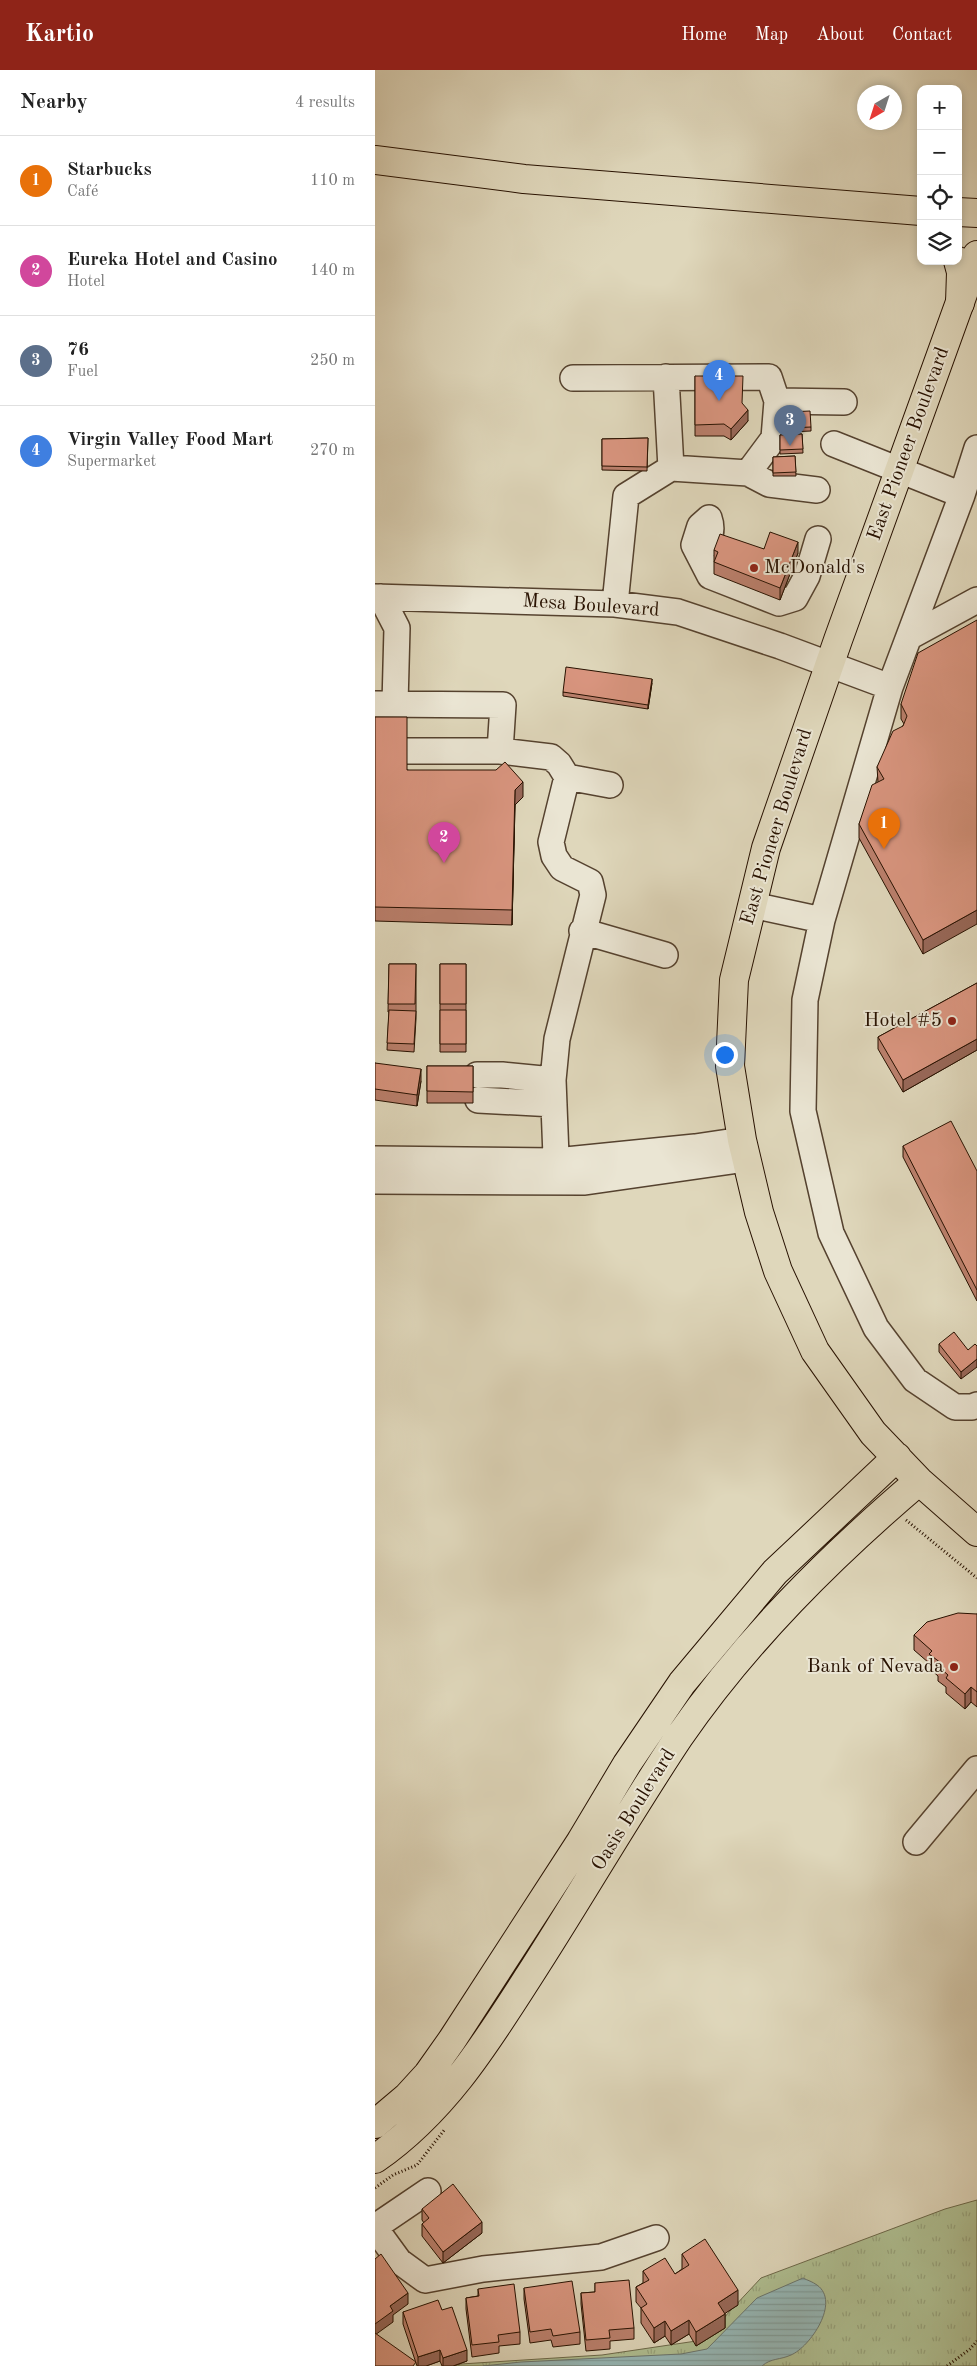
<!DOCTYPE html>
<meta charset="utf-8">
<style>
body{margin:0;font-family:"Old Standard TT",serif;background:#f2f2f2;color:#222}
.controls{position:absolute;right:15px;top:15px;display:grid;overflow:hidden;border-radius:10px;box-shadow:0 2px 8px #0003}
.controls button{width:45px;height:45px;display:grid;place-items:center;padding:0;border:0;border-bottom:1px solid #e0e0e0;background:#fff;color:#222;font:25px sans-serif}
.compass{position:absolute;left:482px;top:15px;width:45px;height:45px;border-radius:50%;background:#fff;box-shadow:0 2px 8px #0003;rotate:219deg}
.you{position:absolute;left:349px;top:984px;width:18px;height:18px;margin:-12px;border:4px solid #fff;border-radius:50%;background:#1a73e8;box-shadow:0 0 0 8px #1a73e833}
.badge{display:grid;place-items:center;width:32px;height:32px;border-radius:50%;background:#8f2418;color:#fff;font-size:16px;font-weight:700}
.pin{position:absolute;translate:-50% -41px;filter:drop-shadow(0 1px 2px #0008)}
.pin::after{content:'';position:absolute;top:26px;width:18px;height:15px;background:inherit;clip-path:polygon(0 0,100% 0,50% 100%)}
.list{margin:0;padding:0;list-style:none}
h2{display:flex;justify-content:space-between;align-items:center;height:65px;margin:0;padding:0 20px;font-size:21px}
h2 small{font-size:16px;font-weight:400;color:#767676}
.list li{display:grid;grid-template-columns:32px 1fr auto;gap:15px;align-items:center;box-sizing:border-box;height:90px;padding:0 20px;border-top:1px solid #e0e0e0}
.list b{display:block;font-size:19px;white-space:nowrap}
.list p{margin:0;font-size:16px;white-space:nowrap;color:#767676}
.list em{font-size:16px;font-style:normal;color:#767676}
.icon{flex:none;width:28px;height:28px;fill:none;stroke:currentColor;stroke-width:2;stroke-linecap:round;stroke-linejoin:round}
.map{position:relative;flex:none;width:602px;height:2296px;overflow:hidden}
header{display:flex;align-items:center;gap:30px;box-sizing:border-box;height:70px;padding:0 25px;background:#8f2418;color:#fff}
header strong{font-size:24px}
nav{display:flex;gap:28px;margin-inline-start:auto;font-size:18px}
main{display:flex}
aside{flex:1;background:#fff}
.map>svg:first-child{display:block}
.grass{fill:url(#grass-tufts);stroke:#6b6849}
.water{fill:url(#water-rules);stroke:#69756e}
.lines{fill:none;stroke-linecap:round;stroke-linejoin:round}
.minor-casing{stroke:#55422f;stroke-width:28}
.major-casing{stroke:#271100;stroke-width:30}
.highway-casing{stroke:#271100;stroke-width:30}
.path{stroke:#271100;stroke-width:3;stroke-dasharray:1 2.5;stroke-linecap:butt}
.minor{stroke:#eae5d3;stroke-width:25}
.major{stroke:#dfd7bb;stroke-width:28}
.highway{stroke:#dfd7bb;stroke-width:28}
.wall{fill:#bb806d;stroke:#271100}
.shaded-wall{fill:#986859;stroke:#271100}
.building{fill:#d9957f;stroke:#271100}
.poi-dot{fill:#8f2418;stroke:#eae5d3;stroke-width:2}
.labels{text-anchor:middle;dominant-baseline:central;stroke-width:4;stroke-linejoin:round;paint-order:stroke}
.street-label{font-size:20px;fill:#271100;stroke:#eae5d3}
.poi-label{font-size:20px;fill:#271100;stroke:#eae5d3;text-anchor:end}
</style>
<header>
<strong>Kartio</strong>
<nav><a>Home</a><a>Map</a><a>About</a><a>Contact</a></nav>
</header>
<main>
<aside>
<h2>Nearby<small>4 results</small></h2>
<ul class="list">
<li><span class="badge" style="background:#e8710a">1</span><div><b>Starbucks</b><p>Café</p></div><em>110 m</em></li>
<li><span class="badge" style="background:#d1479c">2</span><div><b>Eureka Hotel and Casino</b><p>Hotel</p></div><em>140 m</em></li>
<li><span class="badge" style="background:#5c6f8a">3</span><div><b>76</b><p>Fuel</p></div><em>250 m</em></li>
<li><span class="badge" style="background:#3f7fe0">4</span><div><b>Virgin Valley Food Mart</b><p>Supermarket</p></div><em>270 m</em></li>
</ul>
</aside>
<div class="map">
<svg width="602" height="2296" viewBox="0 0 602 2296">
<defs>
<pattern id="grass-tufts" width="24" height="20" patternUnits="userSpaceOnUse" patternTransform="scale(1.25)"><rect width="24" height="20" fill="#afbf92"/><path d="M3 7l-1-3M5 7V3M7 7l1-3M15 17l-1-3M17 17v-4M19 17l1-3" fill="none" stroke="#97a37c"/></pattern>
<pattern id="water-rules" width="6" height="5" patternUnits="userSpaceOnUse" patternTransform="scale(1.25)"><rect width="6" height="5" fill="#95b8b8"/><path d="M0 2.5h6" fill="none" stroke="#809d9c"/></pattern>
</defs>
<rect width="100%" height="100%" fill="#dfd7bb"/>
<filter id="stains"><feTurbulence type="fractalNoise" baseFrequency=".004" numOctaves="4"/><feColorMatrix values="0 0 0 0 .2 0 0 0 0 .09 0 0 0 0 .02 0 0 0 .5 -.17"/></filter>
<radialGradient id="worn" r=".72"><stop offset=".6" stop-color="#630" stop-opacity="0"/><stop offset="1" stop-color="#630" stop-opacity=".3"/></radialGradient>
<path class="grass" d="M602,2130V2296H78L86,2294L227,2285L328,2270L386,2208L570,2139Z"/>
<path class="water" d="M428,2208C432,2210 438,2212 442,2215C466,2232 435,2277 416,2285C405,2290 396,2288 387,2296H108L146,2292L306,2284L332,2279L382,2228Z"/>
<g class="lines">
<defs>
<path id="minor" d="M291,307L296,398L373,403L399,368L402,331
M198,308L394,307L402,331L469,332
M459,374L587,425L515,617
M373,403L394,414L442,420
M587,425L602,378
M324,484C334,473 339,462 334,448L325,456L319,475L335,506L404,533L420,528L432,506L443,469
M0,527L240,534L303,542L405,576L515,617L447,850L377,835
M6,527L22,558L20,634
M240,534L251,426L296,398
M534,567L602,530
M0,634L128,635L125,681
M32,681H125L176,687L184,694L192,707L235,715
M447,850L430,930L428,1041L456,1163L501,1258L540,1310L580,1337H597L602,1335
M207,861L290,885
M102,1005H127L178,1010
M103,1030L179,1034
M0,1089L181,1091L320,1077L367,1070
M0,1111L210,1112L371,1089
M182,1112L178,1010L182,969L218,825L215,812L187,798L179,786L176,772L192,707
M541,1772L602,1699
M0,2157L53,2121
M0,2158L24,2191L50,2210L108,2199L226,2187L281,2168"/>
<path id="major" d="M602,185L463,570L391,778L359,910L355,996L367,1070L384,1142L403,1201L440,1281L498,1363L544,1411L602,1462
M0,2054L32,2027L53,2004L77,1970L206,1771L252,1694L307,1613L400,1502L522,1387
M0,2089C68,2042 110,1975 154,1906C205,1827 252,1745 304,1667C371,1570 455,1487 544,1411"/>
<path id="highway" d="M0,90L149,109L546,141
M583,142L602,143
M583,191L586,202L585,233"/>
</defs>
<use href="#minor" class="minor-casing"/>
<use href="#major" class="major-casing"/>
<use href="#highway" class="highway-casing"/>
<path class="path" d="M531,1450L602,1508
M0,2118L18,2105L42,2095L70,2059
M572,2296L595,2279L602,2271"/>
<use href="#minor" class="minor"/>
<use href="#major" class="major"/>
<use href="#highway" class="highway"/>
</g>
<path class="wall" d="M320,306L367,334L373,351L356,370L349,366H320Z
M413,342L436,357V361L413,362Z
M427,364L428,383L405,384V365Z
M273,368L272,401L227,400V369Z
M420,386L421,406H398V387Z
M389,479L423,483L405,530L339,504V480Z
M602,550L548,884L484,768V754L503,712L502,697L529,654L526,649V634Z
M277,613L273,639L188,626V622Z
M0,647L32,700L148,727L140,735L137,855L0,851Z
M14,894H41V949L39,982L12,980L14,942H13Z
M65,894H91V982H65Z
M602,913V980L528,1022L503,979V967Z
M0,993L46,1011L42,1036L0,1030Z
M52,996H98V1033H52Z
M528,1076L602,1101V1231L528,1087Z
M564,1274L593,1280L586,1309L564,1282Z
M602,1544V1637L596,1632L590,1639L571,1623V1617L563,1611V1606L554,1598V1593L539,1580V1565Z
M47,2139L107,2163L68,2193L47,2166V2154L49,2153L47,2150Z
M307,2184L363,2235L350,2243V2258L321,2276L314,2264L296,2275L290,2266L279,2273L266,2253V2238L261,2232V2217L268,2213V2201L300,2204L307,2199Z
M220,2213L259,2258V2269L235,2271V2279L211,2281L206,2234V2223L220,2222Z
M149,2218L205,2262V2274L178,2277L176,2270L155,2273L149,2229Z
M103,2219L145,2262V2274L124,2276V2283L97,2287L91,2239V2228L103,2226Z
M67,2240L92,2291L78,2296H67L65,2291L51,2296H42L28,2254V2242Z"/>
<path class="shaded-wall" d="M373,340V351L356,370V359Z
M423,472V483L405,530V518Z
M277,609V613L273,639V635Z
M148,712V727L140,735L137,855L140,720Z
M602,840V854L548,884V870Z
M602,969V980L528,1022V1010Z
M46,999V1011L42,1036V1025Z
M602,1289V1297L586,1309V1302Z
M596,1617V1632L590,1639V1624Z
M107,2152V2163L68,2193V2182Z
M363,2220V2235L343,2248V2233Z
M33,2223V2234L18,2245V2252L0,2265V2254L15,2236Z
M350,2244V2258L321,2276V2262Z
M314,2250V2264L296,2275V2261Z
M290,2251V2266L279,2273V2258Z
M65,2280V2291L51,2296H43V2287Z
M92,2280V2291L78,2296H68V2288Z"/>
<path class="building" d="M320,306H368L367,333L373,340L356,359L349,354L320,355Z
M435,341L436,357L413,358V342Z
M427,364L428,379L405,380V365Z
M273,368L272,397L227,396V369Z
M420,386L421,402L398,403V387Z
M395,462L423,472L405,518L339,492L343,482L339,480L345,464L389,479Z
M602,550V840L548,870L484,754L497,715L509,709L502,697L518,661L528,656L532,646L526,634L543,583Z
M191,597L277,609L273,635L188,622Z
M0,647H32V700H121L130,692L148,712L140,720L137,840L0,837Z
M14,894H41L40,934H13Z
M65,894H91V934H65Z
M602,913V969L528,1010L503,967Z
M14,940L41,941L39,974L12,973Z
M65,940H91V974H65Z
M0,993L46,999L42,1025L0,1019Z
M52,996H98V1022L52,1021Z
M576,1051L602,1101V1220L528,1076Z
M579,1262L593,1280L600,1274L602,1276V1289L586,1302L564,1274Z
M583,1543L602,1544V1622L596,1617L590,1624L571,1608L573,1605L563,1596L566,1593L554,1584L557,1581L539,1565L552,1552Z
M78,2114L107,2152L68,2182L47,2154L54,2148L47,2139Z
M330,2169L363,2220L343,2233L350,2244L321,2262L314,2250L296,2261L290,2251L279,2258L266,2238L272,2234L261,2217L274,2210L268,2201L290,2188L300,2204L314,2195L307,2184Z
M6,2184L33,2223L15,2236L18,2241L0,2254V2189Z
M254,2210L259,2258L234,2260L235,2268L211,2270L206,2223L220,2222V2213Z
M197,2211L205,2262L178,2266L176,2259L155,2262L149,2218Z
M139,2214L145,2262L123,2265L124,2272L97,2275L91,2228L104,2226L103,2219Z
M63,2230L67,2240L77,2237L92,2280L68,2288L65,2280L43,2287L28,2242Z
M0,2263L41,2292L38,2296H0Z"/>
<g class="poi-dot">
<circle cx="379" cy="498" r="5"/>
<circle cx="577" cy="951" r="5"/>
<circle cx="579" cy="1597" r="5"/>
</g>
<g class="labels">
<g class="street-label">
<text transform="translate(534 374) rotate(-70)">East Pioneer Boulevard</text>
<text transform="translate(216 536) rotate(4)">Mesa Boulevard</text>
<text transform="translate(402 757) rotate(-73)">East Pioneer Boulevard</text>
<text transform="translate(259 1740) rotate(-58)">Oasis Boulevard</text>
</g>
<g class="poi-label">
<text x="389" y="498" text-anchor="start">McDonald's</text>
<text x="567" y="951">Hotel #5</text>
<text x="569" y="1597">Bank of Nevada</text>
</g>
</g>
<rect width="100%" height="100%" filter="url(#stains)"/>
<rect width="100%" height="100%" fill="url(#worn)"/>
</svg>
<div class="controls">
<button>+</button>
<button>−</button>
<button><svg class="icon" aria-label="locate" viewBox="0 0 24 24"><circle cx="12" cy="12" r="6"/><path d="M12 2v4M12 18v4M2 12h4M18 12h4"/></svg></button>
<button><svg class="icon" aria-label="layers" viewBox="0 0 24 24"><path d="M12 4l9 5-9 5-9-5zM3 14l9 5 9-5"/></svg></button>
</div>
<svg class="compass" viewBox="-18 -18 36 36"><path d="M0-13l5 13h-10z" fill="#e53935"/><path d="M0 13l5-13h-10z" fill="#767676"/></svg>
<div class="you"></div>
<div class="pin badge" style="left:509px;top:779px;background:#e8710a">1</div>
<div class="pin badge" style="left:69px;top:793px;background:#d1479c">2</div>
<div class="pin badge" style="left:415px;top:376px;background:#5c6f8a">3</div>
<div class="pin badge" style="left:344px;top:331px;background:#3f7fe0">4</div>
</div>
</main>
